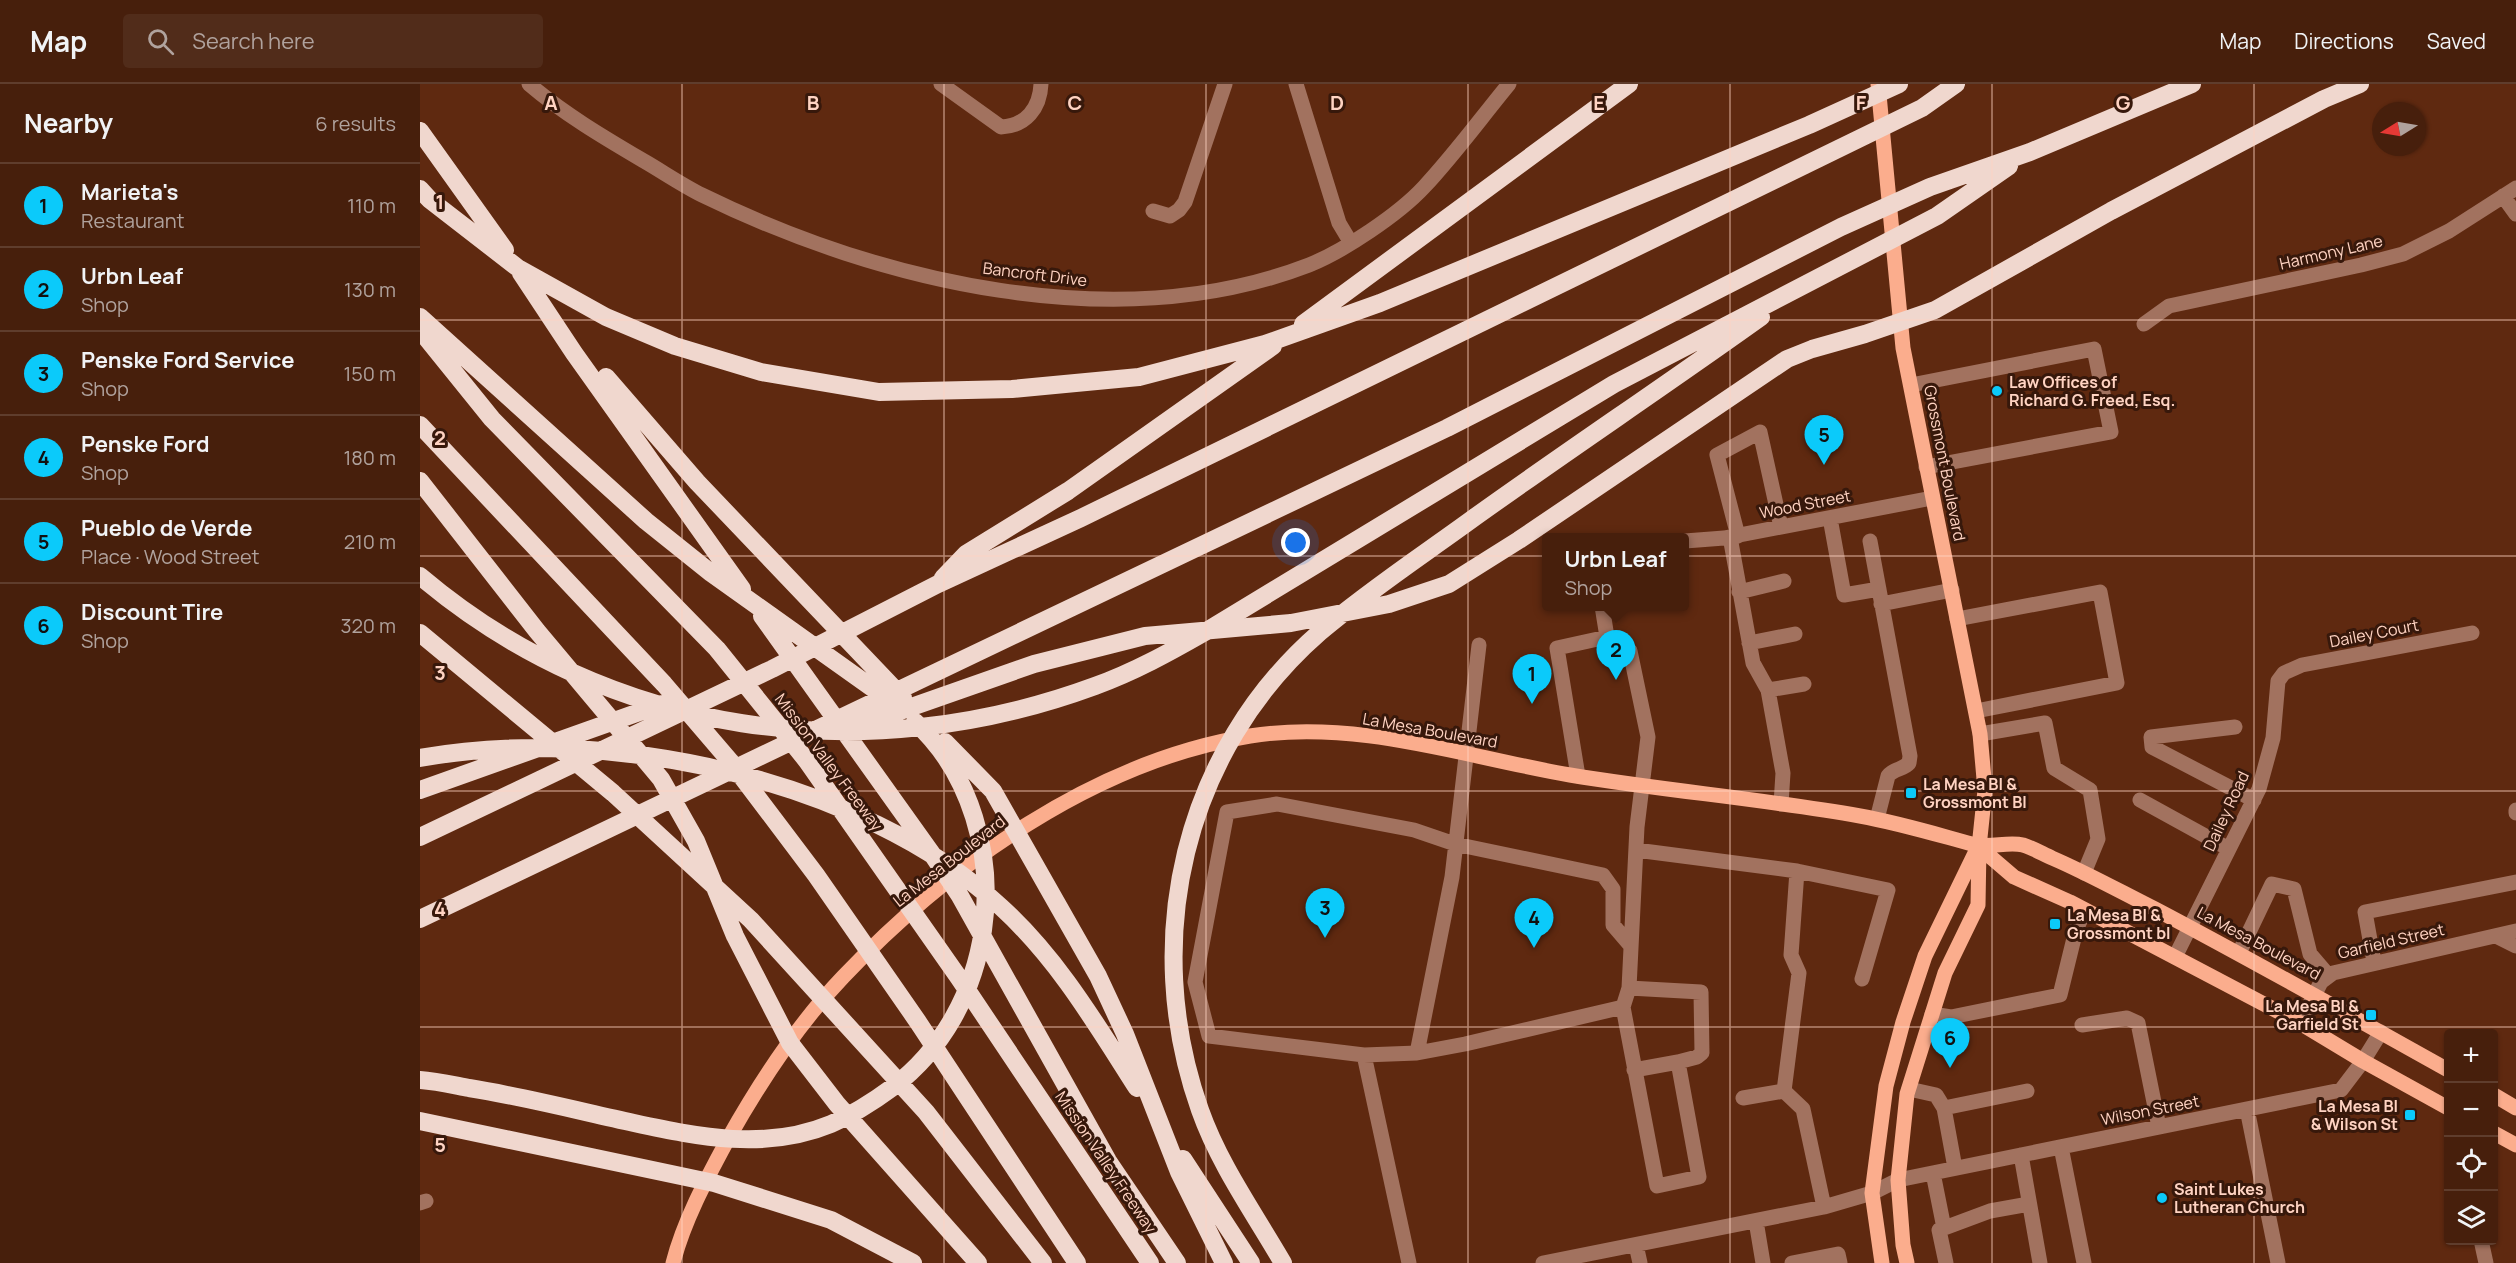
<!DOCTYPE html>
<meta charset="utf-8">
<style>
body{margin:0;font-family:Manrope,sans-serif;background:#512c1a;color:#f1f3f6}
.controls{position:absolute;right:18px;bottom:18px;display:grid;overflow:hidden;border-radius:6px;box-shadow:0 2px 4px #0004}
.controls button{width:54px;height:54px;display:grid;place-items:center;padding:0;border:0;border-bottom:2px solid #5f3d2d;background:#471f0c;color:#f1f3f6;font:30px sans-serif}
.compass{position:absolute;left:1952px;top:18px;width:54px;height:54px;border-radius:50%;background:#471f0c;box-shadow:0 2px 4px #0004;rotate:259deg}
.you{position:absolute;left:876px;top:459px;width:21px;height:21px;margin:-15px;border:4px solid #fff;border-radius:50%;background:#1a73e8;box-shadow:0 0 0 9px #1a73e833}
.badge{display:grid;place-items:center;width:39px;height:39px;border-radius:50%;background:#0bcafa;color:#111;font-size:20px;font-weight:700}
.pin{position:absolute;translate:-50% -50px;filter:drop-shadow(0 2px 3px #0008)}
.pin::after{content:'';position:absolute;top:32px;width:21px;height:18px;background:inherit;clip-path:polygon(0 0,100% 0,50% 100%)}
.popup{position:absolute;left:1122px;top:449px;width:147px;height:78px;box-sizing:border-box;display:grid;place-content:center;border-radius:6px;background:#471f0c;filter:drop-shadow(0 2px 4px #0005);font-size:20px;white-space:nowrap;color:#b0a29d}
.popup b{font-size:22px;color:#f1f3f6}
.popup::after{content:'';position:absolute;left:50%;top:100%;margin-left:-12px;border:12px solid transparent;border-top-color:#471f0c}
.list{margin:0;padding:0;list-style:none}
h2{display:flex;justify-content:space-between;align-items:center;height:78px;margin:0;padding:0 24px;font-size:26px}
h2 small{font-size:20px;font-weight:400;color:#b0a29d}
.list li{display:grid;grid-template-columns:39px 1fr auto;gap:18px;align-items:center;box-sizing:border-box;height:84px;padding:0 24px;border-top:2px solid #5f3d2d}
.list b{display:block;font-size:22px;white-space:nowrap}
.list p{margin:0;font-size:20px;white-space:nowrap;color:#b0a29d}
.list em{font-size:20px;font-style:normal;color:#b0a29d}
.icon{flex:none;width:33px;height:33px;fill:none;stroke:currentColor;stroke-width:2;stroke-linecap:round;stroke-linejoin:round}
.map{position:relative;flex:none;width:2096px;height:1179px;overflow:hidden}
header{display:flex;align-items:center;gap:36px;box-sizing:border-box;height:84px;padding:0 30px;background:#471f0c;border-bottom:2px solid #5f3d2d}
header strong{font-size:28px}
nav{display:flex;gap:33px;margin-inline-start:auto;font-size:21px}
.search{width:420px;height:54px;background:#512c1a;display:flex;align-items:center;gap:15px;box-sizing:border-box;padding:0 21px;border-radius:6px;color:#b0a29d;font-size:22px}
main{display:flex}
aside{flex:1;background:#471f0c}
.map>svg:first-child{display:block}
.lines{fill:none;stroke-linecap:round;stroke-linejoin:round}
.minor{stroke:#a2725f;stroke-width:15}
.major{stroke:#fbad8d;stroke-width:15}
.highway{stroke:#f0d7ce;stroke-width:18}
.grid{fill:none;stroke:#ffd3c2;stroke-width:1.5;stroke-opacity:0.55}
.poi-dot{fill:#0bcafa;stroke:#37180b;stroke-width:2}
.labels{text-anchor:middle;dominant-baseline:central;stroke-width:6;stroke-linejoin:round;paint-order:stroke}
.street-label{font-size:16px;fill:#ffd3c2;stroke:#37180b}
.poi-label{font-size:16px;font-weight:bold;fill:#ffd3c2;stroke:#37180b;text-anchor:start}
.grid-label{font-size:20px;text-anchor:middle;font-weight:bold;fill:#ffd3c2;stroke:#37180b;stroke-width:6;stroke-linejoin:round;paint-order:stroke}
</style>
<header>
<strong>Map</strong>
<div class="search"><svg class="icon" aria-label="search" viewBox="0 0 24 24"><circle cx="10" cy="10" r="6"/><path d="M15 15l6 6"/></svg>Search here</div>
<nav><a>Map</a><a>Directions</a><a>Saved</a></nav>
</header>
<main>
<aside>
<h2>Nearby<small>6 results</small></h2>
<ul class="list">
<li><span class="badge">1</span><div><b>Marieta's</b><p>Restaurant</p></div><em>110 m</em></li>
<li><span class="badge">2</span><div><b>Urbn Leaf</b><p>Shop</p></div><em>130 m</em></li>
<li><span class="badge">3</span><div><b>Penske Ford Service</b><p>Shop</p></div><em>150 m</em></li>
<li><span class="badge">4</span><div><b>Penske Ford</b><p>Shop</p></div><em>180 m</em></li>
<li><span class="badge">5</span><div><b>Pueblo de Verde</b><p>Place · Wood Street</p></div><em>210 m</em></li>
<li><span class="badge">6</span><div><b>Discount Tire</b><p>Shop</p></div><em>320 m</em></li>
</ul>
</aside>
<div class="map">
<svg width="2096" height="1179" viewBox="0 0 2096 1179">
<rect width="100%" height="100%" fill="#5f2910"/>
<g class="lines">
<path class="minor" d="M109,0C144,30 185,54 224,77C243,88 262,101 282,111C460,198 697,255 889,181C924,167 979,130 1004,103C1034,71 1061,34 1089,0
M521,0L581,43C606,42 620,24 621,0
M876,0L919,139L931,159
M2083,112L2096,130
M733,127L750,132L759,126L765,118L805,0
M1724,240L1749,222L1941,181L1983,170L2029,147L2096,104
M1491,301L1674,265L1691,348L1506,383
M1410,434L1424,511L1459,505
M1318,452L1297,371L1340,348L1361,443
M1310,453L1333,579L1348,606
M1265,457L1304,454L1512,414
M1450,457L1490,672L1489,679C1483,686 1474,684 1468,692L1457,735
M1319,508L1364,497
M1461,520L1532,506
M1182,522L1187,553
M1537,535L1680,508L1697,599L1556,627
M1329,559L1375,550
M1059,561L1032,793L997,969L1045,960L1203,923
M1815,643L1731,653L1732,663L1834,716
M1560,650L1625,639L1634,684L1670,706L1678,755L1664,789
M1158,692L1137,564L1187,553L1210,567L1228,653L1217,743L1209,904L1203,923L1237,1102L1279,1093L1258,978L1214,986
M1720,716L1809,765
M1361,720L1363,689L1348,606L1384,600
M2096,726V729
M1216,766L1377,787L1371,871L1379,889L1364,1007L1383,1025L1404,1123
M1377,787L1468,806L1442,895
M2076,852L2096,862
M1819,869L1852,800L1874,805L1890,870L1908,891
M1755,873L1839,705L1853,654L1858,597L1864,589L1882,581L2052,549
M1954,878L1945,828L2096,798
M1209,904L1281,908L1282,969L1277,973L1258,978
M1512,930L1531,933L1640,911L1656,846L1665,826
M1880,939L1901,898L1913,889L2096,847
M1662,941L1707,934L1718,939L1739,1043
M997,969L944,971L789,952L775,898L807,728L857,720L994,746L1035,760L1183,791L1193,805V841L1211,862
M944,971L989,1179
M1489,1005L1516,1011L1524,1024L1535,1084
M1323,1014L1364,1007
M1524,1024L1607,1007
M1827,1025L1858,1179
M1641,1063L1664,1179
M1601,1071L1620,1179
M1513,1089L1524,1144
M0,1119L6,1117
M1336,1137L1343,1179
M2061,1156L2066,1179
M1216,1161L1220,1179
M1123,1179L1404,1123L1452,1109L1478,1096L1921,1006L1943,977L1961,948
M1372,1179L1418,1170L1420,1179
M1526,1179L1519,1146L1570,1127L1609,1120"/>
<path class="major" d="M1458,0L1483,264L1560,650L1565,706L1559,763L1558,821L1525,889L1487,1010L1478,1096L1483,1161L1487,1179
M1559,763L1594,793L1650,818L1880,939L1943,977L2028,1024
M2074,1011L2096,1024
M2074,1049L2096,1061
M253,1179C264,1136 287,1094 308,1055C340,998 378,940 423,893C529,781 675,677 830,652C938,635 1045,673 1150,691C1247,707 1344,715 1440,732C1479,739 1515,750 1552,760C1569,765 1587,757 1603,761C1613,764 1623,770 1632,774C1667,789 1701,808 1735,825C1834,877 1931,932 2028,986
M1462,1179L1452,1109L1466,1002L1483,938L1505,872L1557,765"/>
<path class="highway" d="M0,47L85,166
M0,105L10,116L98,184L186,233L255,262L341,288L459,308L592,305L719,293L845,260L960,219L1389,41L1479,0
M101,189L154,269L322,505
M0,233L226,437L291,489L472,618
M883,240L1209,0
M0,246L72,335L297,565L387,677L539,894L730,1179
M186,293L277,398L483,614
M0,341L244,600L310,677L396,791L498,938L657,1179
M0,397L117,547L241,695L276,757L315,852L370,959L417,1020L558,1179
M0,492C190,653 444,687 675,602C714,588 750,568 785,548L1194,300L1517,132L1589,82
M523,494L546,470L648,407L853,262
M342,532L512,770L540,812L688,1077L757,1179
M0,549L193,709L331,836L506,1028L623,1179
M434,641L463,633L614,580L725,552L871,539L969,520L1029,500L1099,456L1367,275L1392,265L1445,250L1515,226L1691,127L1904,15L1940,0
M525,658L573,707L678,892L705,950L759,1088L804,1179
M0,674C185,640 441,694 581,823C638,875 676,940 717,1004
M0,706L242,620
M0,753L352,585L518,500L661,434L1502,24L1536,0
M0,835L1027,344L1421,143L1510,103L1610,68L1772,0
M0,996C16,997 33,1001 49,1004C105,1013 159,1027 214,1039C279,1053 346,1067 411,1040C432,1031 454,1017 473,1003C523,965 554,908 563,846C574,772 551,689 495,638
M0,1037L294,1099L411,1136L493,1179
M763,1075L831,1179
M863,1179C834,1129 799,1080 780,1026C720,857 763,667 900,548C948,507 1003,471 1055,433C1150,365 1246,301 1341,233"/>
</g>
<path class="grid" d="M262,0V1179M524,0V1179M786,0V1179M1048,0V1179M1310,0V1179M1572,0V1179M1834,0V1179M0,236H2096M0,472H2096M0,707H2096M0,943H2096"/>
<g class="poi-dot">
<circle cx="1577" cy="307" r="6"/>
<rect x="1485" y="703" width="12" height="12" rx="3"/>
<rect x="1629" y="834" width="12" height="12" rx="3"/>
<rect x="1945" y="925" width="12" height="12" rx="3"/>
<rect x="1984" y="1025" width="12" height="12" rx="3"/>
<circle cx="1742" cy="1114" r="6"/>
</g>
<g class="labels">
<g class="street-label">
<text transform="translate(1911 168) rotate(-13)">Harmony Lane</text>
<text transform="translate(615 190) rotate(7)">Bancroft Drive</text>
<text transform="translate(1525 379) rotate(79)">Grossmont Boulevard</text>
<text transform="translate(1385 420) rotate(-11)">Wood Street</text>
<text transform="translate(1954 549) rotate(-11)">Dailey Court</text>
<text transform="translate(1010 646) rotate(10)">La Mesa Boulevard</text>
<text transform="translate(409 678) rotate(53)">Mission Valley Freeway</text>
<text transform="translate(1806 727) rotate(-65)">Dailey Road</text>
<text transform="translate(529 777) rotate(-38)">La Mesa Boulevard</text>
<text transform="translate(1971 857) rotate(-13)">Garfield Street</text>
<text transform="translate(1839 859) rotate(28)">La Mesa Boulevard</text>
<text transform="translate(1730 1026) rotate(-11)">Wilson Street</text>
<text transform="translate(686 1078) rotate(56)">Mission Valley Freeway</text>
</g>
<g class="poi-label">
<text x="1589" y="298">Law Offices of<tspan x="1589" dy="18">Richard G. Freed, Esq.</tspan></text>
<text x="1503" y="700">La Mesa Bl &amp;<tspan x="1503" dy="18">Grossmont Bl</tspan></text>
<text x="1647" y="831">La Mesa Bl &amp;<tspan x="1647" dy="18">Grossmont bl</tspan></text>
<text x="1939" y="922" text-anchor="end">La Mesa Bl &amp;<tspan x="1939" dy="18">Garfield St</tspan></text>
<text x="1978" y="1022" text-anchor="end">La Mesa Bl<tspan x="1978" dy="18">&amp; Wilson St</tspan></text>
<text x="1754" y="1105">Saint Lukes<tspan x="1754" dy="18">Lutheran Church</tspan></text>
</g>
</g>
<g class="grid-label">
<text x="131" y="26">A</text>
<text x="393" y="26">B</text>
<text x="655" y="26">C</text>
<text x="917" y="26">D</text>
<text x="1179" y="26">E</text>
<text x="1441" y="26">F</text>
<text x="1703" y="26">G</text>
<text x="20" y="125">1</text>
<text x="20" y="361">2</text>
<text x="20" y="596">3</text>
<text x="20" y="832">4</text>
<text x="20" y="1068">5</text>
</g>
</svg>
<div class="controls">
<button>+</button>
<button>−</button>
<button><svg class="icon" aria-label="locate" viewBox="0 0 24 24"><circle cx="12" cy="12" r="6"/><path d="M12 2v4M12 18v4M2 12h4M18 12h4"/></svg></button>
<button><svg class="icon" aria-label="layers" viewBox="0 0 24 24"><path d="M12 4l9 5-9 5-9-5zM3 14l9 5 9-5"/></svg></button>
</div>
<svg class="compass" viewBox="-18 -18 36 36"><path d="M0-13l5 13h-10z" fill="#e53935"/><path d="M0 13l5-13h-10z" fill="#b0a29d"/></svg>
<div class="you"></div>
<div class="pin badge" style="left:1112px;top:620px">1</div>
<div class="pin badge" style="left:1196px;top:596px">2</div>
<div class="popup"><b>Urbn Leaf</b>Shop</div>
<div class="pin badge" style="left:905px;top:854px">3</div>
<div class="pin badge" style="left:1114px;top:864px">4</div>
<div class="pin badge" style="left:1404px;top:381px">5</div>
<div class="pin badge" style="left:1530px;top:984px">6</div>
</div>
</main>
